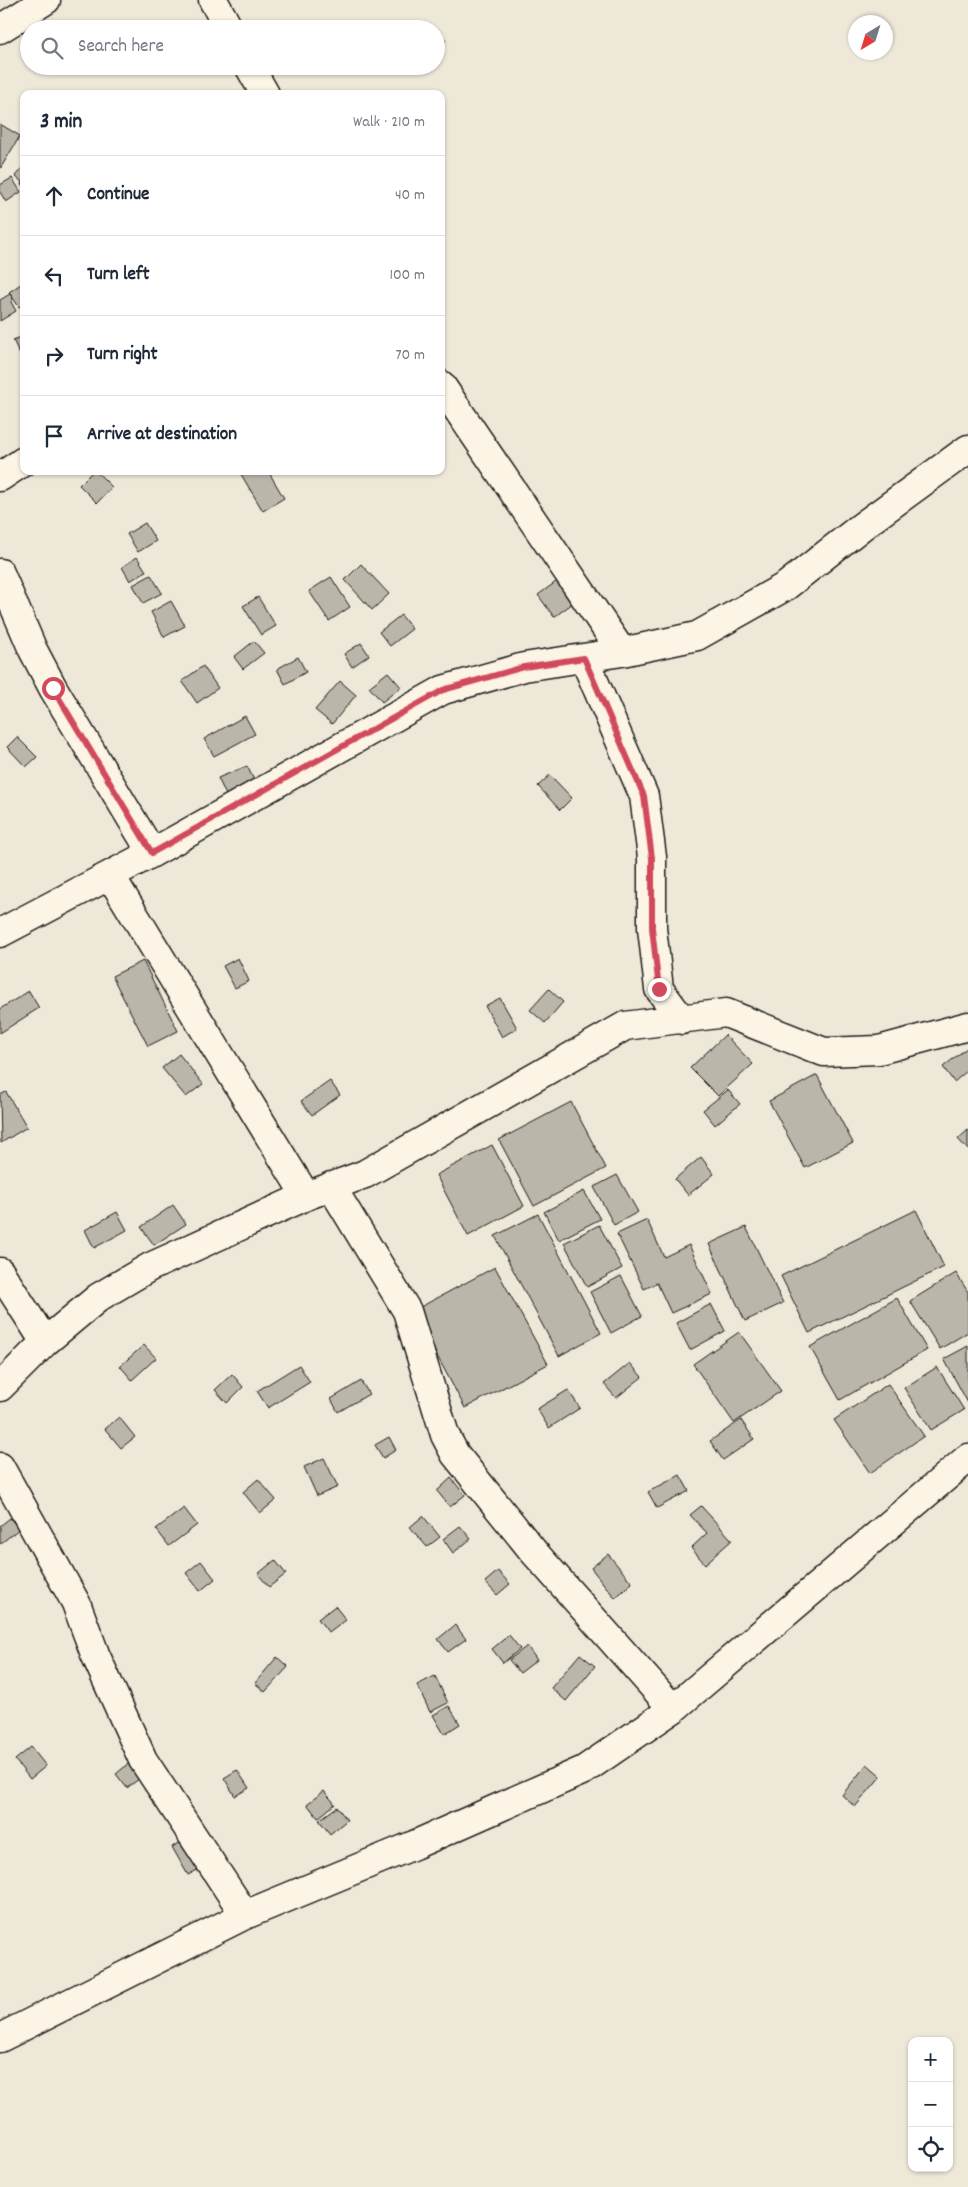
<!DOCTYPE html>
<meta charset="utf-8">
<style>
body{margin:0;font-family:Dekko,sans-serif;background:#f6f6f7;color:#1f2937}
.controls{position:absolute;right:15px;bottom:15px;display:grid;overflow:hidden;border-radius:10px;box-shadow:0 1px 4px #0004}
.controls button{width:45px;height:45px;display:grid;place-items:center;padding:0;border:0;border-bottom:1px solid #e0e1e3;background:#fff;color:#1f2937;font:25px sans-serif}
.compass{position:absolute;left:848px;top:15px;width:45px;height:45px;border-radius:50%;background:#fff;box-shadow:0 1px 4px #0004;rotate:218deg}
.stop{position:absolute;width:15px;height:15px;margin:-11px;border:4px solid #d1495b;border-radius:50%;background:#fff}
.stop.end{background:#d1495b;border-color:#fff;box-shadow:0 1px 5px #0008}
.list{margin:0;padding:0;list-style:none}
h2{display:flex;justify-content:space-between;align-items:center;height:65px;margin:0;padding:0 20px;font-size:21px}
h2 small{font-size:16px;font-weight:400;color:#747a83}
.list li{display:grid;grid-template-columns:32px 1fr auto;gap:15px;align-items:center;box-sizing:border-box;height:80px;padding:0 20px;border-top:1px solid #e0e1e3}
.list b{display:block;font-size:19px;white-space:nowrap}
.list em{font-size:16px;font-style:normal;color:#747a83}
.icon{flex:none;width:28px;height:28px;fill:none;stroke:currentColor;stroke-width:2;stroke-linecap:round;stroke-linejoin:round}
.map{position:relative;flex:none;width:968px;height:2187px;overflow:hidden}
.search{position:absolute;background:#fff;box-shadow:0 1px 4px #0004;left:20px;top:20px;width:425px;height:55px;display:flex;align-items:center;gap:12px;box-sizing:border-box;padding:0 18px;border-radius:28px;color:#747a83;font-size:19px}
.panel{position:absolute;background:#fff;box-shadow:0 1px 4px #0004;left:20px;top:90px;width:425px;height:385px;border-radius:10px}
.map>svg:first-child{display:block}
.building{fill:#bab6aa;stroke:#1c1c1c}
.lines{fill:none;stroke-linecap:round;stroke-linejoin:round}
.street-casing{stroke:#1c1c1c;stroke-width:31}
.street{stroke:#fcf5e5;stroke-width:28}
.route{stroke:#d1495b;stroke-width:6}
</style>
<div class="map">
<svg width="968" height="2187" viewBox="0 0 968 2187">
<rect width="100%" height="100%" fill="#eee8d9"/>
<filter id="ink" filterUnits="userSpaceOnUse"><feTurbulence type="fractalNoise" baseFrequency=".02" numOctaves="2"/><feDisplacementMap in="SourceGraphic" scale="10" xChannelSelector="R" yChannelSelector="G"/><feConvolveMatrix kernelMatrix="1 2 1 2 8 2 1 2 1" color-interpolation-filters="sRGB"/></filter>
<g filter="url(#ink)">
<path class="building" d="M436,32L446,40L436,51Z
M0,124L20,136L0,169Z
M24,166V187L21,184L22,182L15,176Z
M12,178L21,192L6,202L0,192V185Z
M24,282V304L19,307L9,292Z
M10,294L13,298L11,302L16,311L0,321V300Z
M24,336V363L13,340Z
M93,471H96L112,487L97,503L79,485Z
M239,471H268L284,498L263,511Z
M145,523L156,541L138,552L127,534Z
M137,557L146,571L130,581L122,567Z
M361,564L389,594L372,610L345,580Z
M151,575L162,593L143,603L133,585Z
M564,576L580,598L554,617L538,595Z
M331,577L350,607L329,621L309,591Z
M258,597L276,626L261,635L243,606Z
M171,601L185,626L164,637L151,612Z
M401,615L412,629L390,646L379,632Z
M254,641L264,653L243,669L234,657Z
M361,643L369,655L352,667L344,654Z
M298,657L306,672L285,684L277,669Z
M203,666L218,688L197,703L182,681Z
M388,672L401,687L382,702L369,687Z
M340,681L356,695L332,724L315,710Z
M245,716L255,734L214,756L204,739Z
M17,737L37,757L26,767L7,747Z
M247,766L255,782L226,795L218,778Z
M550,775L572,798L560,810L538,786Z
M238,958L249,981L235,988L223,966Z
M143,961L178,1031L148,1046L112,976Z
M549,989L563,1002L545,1023L530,1010Z
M29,991L39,1008L0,1033V1009Z
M500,998L517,1028L502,1037L485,1006Z
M725,1035L753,1064L718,1096L690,1068Z
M968,1047V1070L954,1082L943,1067Z
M179,1054L203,1084L186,1097L162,1068Z
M817,1075L853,1143L805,1168L769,1101Z
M330,1081L340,1095L312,1115L301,1101Z
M728,1090L740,1104L715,1125L703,1110Z
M6,1092L27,1127L1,1143L0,1095Z
M571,1102L606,1168L534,1206L499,1140Z
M968,1130V1150L958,1139Z
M492,1145L524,1206L468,1236L436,1175Z
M701,1157L714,1174L688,1195L675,1179Z
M617,1175L638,1212L614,1225L594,1187Z
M584,1191L600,1219L559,1240L544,1212Z
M173,1205L186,1224L154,1245L141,1227Z
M916,1210L944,1267L809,1333L781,1276Z
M117,1212L127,1230L94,1248L85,1230Z
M538,1214L601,1333L559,1356L495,1236Z
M647,1220L664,1257L689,1245L712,1294L671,1313L657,1283L644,1289L617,1234Z
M599,1225L622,1268L587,1287L564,1243Z
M746,1227L783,1303L745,1321L709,1244Z
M495,1267L548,1364L465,1408L413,1311Z
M956,1273L968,1292V1332L940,1349L910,1301Z
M621,1276L642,1316L611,1333L590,1292Z
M897,1298L927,1350L840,1400L810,1347Z
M711,1304L725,1331L690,1350L676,1323Z
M739,1332L781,1391L734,1423L693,1364Z
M144,1345L156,1358L132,1380L120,1366Z
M968,1346V1403L944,1359Z
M630,1363L642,1377L616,1398L604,1384Z
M299,1365L310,1382L268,1408L257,1391Z
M937,1367L964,1410L931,1430L904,1388Z
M232,1374L243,1387L227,1403L215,1390Z
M361,1381L369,1394L338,1412L331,1399Z
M888,1384L924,1436L870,1473L834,1420Z
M568,1390L580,1408L549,1428L537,1409Z
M119,1417L135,1437L121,1448L105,1429Z
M741,1420L754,1439L723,1460L710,1441Z
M389,1437L396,1450L383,1458L375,1445Z
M324,1458L338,1487L317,1496L304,1467Z
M680,1475L689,1491L657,1508L648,1492Z
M451,1478L465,1495L450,1507L437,1491Z
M258,1479L276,1500L260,1513L243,1492Z
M701,1506L732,1540L705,1564L691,1548L707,1533L690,1515Z
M184,1508L197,1525L169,1546L156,1529Z
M423,1516L440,1537L427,1547L410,1527Z
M10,1518L19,1529L0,1544V1526Z
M460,1526L471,1539L453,1553L443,1539Z
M608,1554L632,1583L615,1598L591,1568Z
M275,1560L286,1574L269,1587L258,1574Z
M201,1561L215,1579L200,1591L186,1573Z
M498,1571L510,1584L497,1595L485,1582Z
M335,1606L346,1620L329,1633L318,1619Z
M455,1625L466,1639L448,1652L438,1639Z
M509,1635L520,1649L503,1663L492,1649Z
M527,1646L537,1660L520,1673L509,1660Z
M580,1654L595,1666L566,1701L551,1688Z
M277,1657L288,1667L265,1692L255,1683Z
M435,1676L448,1703L430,1712L417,1685Z
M449,1706L460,1724L444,1734L433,1715Z
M31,1747L46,1766L30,1779L15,1760Z
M133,1760L144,1775L127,1788L116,1774Z
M867,1764L881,1776L855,1807L842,1795Z
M237,1770L249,1788L235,1796L224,1778Z
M324,1791L335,1804L318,1818L307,1804Z
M337,1807L347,1820L330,1834L319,1820Z
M198,1833L214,1861L188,1875L172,1847Z"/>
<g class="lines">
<defs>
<path id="street" d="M213,0L229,29
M0,29L46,0
M249,66L265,94
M441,385L622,652
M0,477L24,461
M0,573L33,650L53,688L152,853
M584,658L644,796L652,857V928L659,989L682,1020
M110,875L306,1196
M0,933L152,853L443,690L524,667L622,652L697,636L786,586L861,527L968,449
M331,1186L407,1311L445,1435L455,1454L533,1551L673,1709
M0,1272L45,1342
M0,1387L45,1342L99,1297L150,1267L306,1196L365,1174L625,1026L726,1013L824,1052L879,1050L968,1026
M0,1467L76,1603L95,1654L143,1760L245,1915
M0,2038L245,1915L414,1845L584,1770L673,1709L968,1458"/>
</defs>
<use href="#street" class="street-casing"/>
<use href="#street" class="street"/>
</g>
</g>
<g class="lines" filter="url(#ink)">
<path class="route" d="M53,688L152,853L443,690L524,667L584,658L644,796L652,858V928L659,989"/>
</g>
</svg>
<div class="controls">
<button>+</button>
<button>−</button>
<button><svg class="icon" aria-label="locate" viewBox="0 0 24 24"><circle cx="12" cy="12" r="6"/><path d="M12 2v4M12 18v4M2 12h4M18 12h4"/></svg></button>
</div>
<svg class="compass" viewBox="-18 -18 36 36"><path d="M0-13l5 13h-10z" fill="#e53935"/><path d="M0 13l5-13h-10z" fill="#747a83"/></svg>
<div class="stop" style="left:53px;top:688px"></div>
<div class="stop end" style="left:659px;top:989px"></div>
<div class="search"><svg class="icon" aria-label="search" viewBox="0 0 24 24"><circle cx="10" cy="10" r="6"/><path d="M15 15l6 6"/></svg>Search here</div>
<section class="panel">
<h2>3 min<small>Walk · 210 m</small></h2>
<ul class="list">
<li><svg class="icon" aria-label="ahead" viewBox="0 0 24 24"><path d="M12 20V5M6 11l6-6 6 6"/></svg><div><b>Continue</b></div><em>40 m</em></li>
<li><svg class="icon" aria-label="left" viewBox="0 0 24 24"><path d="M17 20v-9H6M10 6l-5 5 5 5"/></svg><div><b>Turn left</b></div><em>100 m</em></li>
<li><svg class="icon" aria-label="right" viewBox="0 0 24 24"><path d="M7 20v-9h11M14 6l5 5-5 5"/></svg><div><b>Turn right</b></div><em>70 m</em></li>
<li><svg class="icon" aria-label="arrive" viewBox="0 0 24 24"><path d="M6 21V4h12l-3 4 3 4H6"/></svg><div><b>Arrive at destination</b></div></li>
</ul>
</section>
</div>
